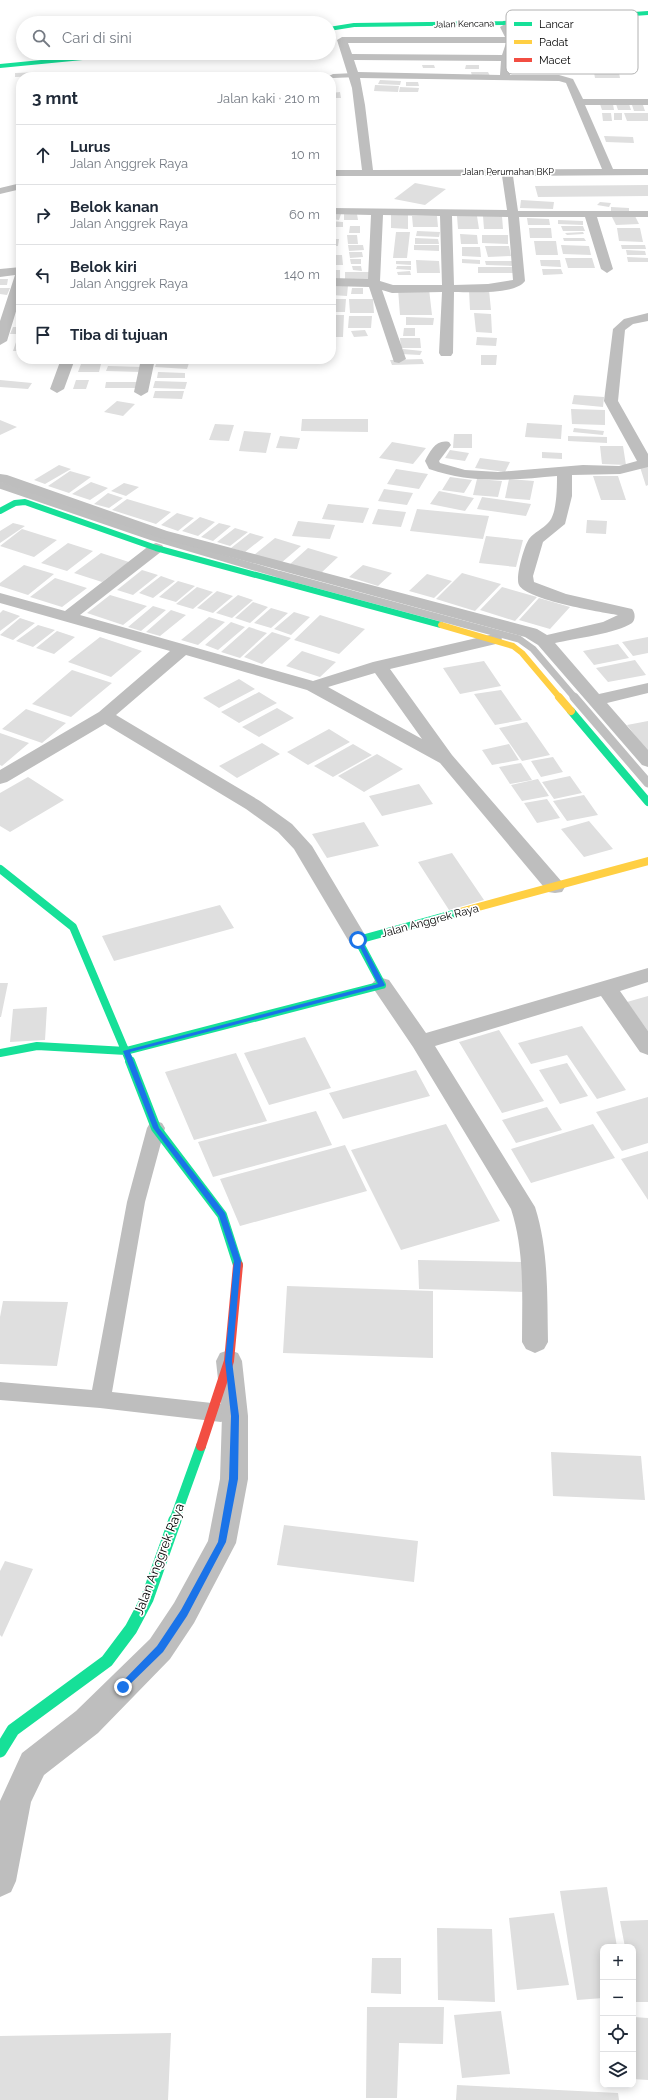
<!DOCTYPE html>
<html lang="id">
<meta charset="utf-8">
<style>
body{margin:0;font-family:Raleway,sans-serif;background:#f6f6f7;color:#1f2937}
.controls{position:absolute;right:12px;bottom:12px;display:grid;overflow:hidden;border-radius:8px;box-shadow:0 2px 10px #0003}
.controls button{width:36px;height:36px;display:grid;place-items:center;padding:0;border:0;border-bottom:1px solid #e0e1e3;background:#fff;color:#1f2937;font:20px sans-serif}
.stop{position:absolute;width:12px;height:12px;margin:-9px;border:3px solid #1a73e8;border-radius:50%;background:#fff}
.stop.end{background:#1a73e8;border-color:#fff;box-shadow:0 1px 4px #0008}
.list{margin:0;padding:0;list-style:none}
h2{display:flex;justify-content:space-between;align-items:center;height:52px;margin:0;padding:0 16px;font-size:17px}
h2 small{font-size:13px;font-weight:400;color:#747a83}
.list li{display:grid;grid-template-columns:26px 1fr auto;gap:12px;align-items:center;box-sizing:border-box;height:60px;padding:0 16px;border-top:1px solid #e0e1e3}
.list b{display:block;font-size:15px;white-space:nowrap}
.list p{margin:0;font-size:13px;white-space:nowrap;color:#747a83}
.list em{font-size:13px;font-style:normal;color:#747a83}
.icon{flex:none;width:22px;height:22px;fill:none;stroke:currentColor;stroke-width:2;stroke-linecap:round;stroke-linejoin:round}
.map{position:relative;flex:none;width:648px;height:2100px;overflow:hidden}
.search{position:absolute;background:#fff;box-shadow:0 2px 10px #0003;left:16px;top:16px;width:320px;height:44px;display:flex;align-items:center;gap:10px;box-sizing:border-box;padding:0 14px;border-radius:22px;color:#747a83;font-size:15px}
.panel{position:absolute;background:#fff;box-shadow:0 2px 10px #0003;left:16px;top:72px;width:320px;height:292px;border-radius:16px}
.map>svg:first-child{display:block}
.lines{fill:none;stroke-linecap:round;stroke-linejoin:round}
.stream-far1{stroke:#bfbfbf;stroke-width:7}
.stream{stroke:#bfbfbf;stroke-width:9}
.building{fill:#dfdfdf}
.lane{fill:#bebebe;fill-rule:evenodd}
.street{fill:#bebebe;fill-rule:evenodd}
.fast-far4{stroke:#16e098;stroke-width:4}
.fast-far3{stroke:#16e098;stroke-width:6}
.fast-far2{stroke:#16e098;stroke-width:8}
.fast-far1{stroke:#16e098;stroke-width:10}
.fast{stroke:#16e098;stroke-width:13}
.slow-far1{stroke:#ffcf43;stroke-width:6}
.slow{stroke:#ffcf43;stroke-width:8}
.jam{stroke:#f24e42;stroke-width:10}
.route{fill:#1a73e8}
.labels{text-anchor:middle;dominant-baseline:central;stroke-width:3.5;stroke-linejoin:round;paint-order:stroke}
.far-street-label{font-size:9px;fill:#000;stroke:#fff}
.street-label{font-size:11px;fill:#000;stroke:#fff}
.near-street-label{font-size:13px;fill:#000;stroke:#fff}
.key{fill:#fff;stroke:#b2b2b2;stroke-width:1}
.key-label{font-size:11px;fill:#000}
</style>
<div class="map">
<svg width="648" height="2100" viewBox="0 0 648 2100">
<rect width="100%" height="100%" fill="#fff"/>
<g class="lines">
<path class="stream-far1" d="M0,485L152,537L278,574L519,639L533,649L575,698"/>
<path class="stream" d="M574,697L648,783"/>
</g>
<path class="building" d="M422,65H434L435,68H423Z
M466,65H479V69H465Z
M593,67L618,68L620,78H595Z
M42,72V76L15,77V73Z
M315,72L317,77H291L289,73Z
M471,72H488L490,76H472Z
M380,80L401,81L400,85L378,84Z
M406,82H418L419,86H406Z
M375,85L399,86L398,92L374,91Z
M400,87L419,88L418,92H399Z
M340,92L341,98H332L331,93Z
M600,104H613L614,110H602Z
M616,104H629L631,110H618Z
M632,105H643L645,111H634Z
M602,113H611L612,121H603Z
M614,113H622V120H614Z
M624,113H648V121H627Z
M604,136L633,137L634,143L606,142Z
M415,183L446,189L425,205L394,199Z
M648,185V196L538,197L535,186Z
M521,200L554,202L553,209L520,208Z
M600,202L611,203L609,207L597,205Z
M611,207L629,208V212H611Z
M391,213L408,214V229L391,228Z
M333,214H341L339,220L331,219Z
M344,214H357L358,220H344Z
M412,216H437L438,227H413Z
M457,216H477L479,229H458Z
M483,216H502L503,229H484Z
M635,216L639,224L616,225L612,217Z
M527,218L549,219L550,225H528Z
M558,220L583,221V225L558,224Z
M331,221L343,222V227H331Z
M350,226H360V233H349Z
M561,226H583L585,231H563Z
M529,228H551L552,238H530Z
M617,228H640L643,242L619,241Z
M417,231L440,232L439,237L416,236Z
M396,232H410L407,258H393Z
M583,232L584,234L567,235L565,233Z
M460,234L477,235L478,244H461Z
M347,235H357L358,244H348Z
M482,235H508V244L482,243Z
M415,238L438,239L439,244H415Z
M563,238H584L586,241H564Z
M331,239H339L338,246H331Z
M534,241H556L558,255H536Z
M348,245H363L364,250L349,251Z
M414,245H439V251L414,250Z
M561,245L589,246L591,255L563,254Z
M621,245H645L646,249H622Z
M485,246H509L511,256L488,257Z
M462,247H480L481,257L462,256Z
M626,250L645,251L646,255H627Z
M349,252H362L363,257L350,258Z
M333,255H342L343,265H334Z
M627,257L648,258V262H628Z
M565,258H592L595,268H568Z
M350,259H361V264H351Z
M462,259L480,260V264L462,263Z
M416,260L439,261L440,273H417Z
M540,260H560L561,267L541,266Z
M396,261H411V265L396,264Z
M485,261H513L514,266L486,265Z
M352,266H361L362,271L353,270Z
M397,266H411V270L396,269Z
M478,267H515V273H478Z
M542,269H561L563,274L543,275Z
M331,270H340V280H331Z
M410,271L411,275H398L397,272Z
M345,272H370V281L345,280Z
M0,279H8L7,285H0Z
M331,285H348L347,296L331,295Z
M0,288H10L7,295L0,294Z
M352,288H363V294H351Z
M398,289H429L432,315H400Z
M469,290H489L491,310H470Z
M331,299H346L345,312H331Z
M349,299H373L374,313H350Z
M474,313L491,314L492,333L476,332Z
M331,315H344L343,337H331Z
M349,316H372L371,328H348Z
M406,317L434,318L433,325H406Z
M13,327H21V334H10Z
M404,328H415V336H403Z
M365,330L368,336L354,337L351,331Z
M18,336H21V351H13Z
M477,337L497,338L496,346L476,345Z
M400,338H420L421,348H401Z
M403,349L422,351L420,355L401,354Z
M481,355H497L496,365H481Z
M422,359L424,364L392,365L390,360Z
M157,361L189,363L187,369L155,367Z
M81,364H101L99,372H78Z
M108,366L143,367L141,372L106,371Z
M158,372L185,373V378H157Z
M0,380L32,383L28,389L0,387Z
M76,380H89L86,389H73Z
M155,381L187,382L185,389L153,388Z
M106,382H139L137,388H105Z
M155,391H184L182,399L153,398Z
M574,395L604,397L603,407L572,404Z
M117,401L135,404L123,416L104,412Z
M571,409L605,410V425L572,424Z
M302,419H368V432L301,431Z
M0,420L17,427L0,435Z
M527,423L562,425L561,439L525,437Z
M215,424L234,425L229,441L209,440Z
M574,428L604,431L603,435L573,432Z
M244,431L271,433L266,453L239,451Z
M454,434H472V448H453Z
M280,436L300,438L297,449L276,448Z
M568,436L607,437V443L568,441Z
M392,442L426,448L413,464L379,458Z
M600,446H623L626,465L602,464Z
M450,450L469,453L465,461L445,458Z
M542,452L562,453V459L542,458Z
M480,458L510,462L505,472L475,468Z
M59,465L71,469L45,484L34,480Z
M640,467H648V485L646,486Z
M396,469L428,474L419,489L387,484Z
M70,471L91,477L69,493L48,486Z
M593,476H618L626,500H601Z
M450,477L472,480L464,493L442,490Z
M477,479L502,481L498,497L473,495Z
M509,479L534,481L530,500L505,498Z
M91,482L108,488L90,500L72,494Z
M124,483L139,487L126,496L111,491Z
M384,489L413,493L407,505L378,501Z
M439,491L474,498L465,511L430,504Z
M108,493L123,498L109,508L94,504Z
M482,497L531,504L526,516L477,509Z
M127,499L171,512L156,524L112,510Z
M328,504L369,508L363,523L322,519Z
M378,509L406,512L401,527L372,524Z
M417,509L489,516L483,539L410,531Z
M177,513L194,518L178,531L161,525Z
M200,517L215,522L198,536L182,531Z
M587,520L607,521L606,534L586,533Z
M298,521L335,525L330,539L292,536Z
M13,523L25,526L0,543V531Z
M219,523L231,526L213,541L201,537Z
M235,528L248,532L230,546L217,542Z
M22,529L57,540L34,557L0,546Z
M250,533L264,537L245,552L231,548Z
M486,536L523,540L516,567L479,563Z
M275,538L301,546L281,563L254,555Z
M68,543L93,551L67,571L41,563Z
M308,548L338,557L320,574L289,565Z
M101,553L129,562L102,582L74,573Z
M24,565L54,574L28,595L0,586V583Z
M363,565L392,573L378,586L349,577Z
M142,570L158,575L133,595L117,590Z
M462,573L501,584L475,611L436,599Z
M427,574L452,581L434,598L409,591Z
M161,576L175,581L153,598L139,593Z
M55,578L87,588L62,607L30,597Z
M178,581L195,586L176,602L159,597Z
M197,587L213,592L193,609L176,604Z
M502,587L537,597L515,621L480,610Z
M217,591L233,596L213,613L197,608Z
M110,595L147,606L123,625L87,613Z
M238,595L253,600L232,618L216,613Z
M539,598L570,607L550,629L519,620Z
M253,602L268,607L250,623L235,618Z
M153,606L166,610L141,631L128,627Z
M271,608L288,613L271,628L254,623Z
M3,610L20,616L0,631V613Z
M171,610L186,615L160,636L146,632Z
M294,612L310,617L291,635L274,629Z
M320,615L365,629L339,654L294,640Z
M209,617L225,622L198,645L181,640Z
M20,618L35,623L13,640L0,635Z
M231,622L245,627L218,650L205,645Z
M38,625L55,630L33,647L16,641Z
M249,627L267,633L240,658L221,652Z
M57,631L75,637L54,654L36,648Z
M272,632L291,638L262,664L244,657Z
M100,637L142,651L111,677L68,662Z
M648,637V653L633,656L622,642Z
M618,644L629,658L594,665L583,651Z
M302,651L336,662L320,677L286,666Z
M635,660L646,675L608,682L596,668Z
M484,661L501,686L460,694L443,668Z
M72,670L112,683L71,717L32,704Z
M239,679L255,689L219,708L203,698Z
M501,690L522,720L495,725L474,694Z
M259,692L277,703L239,723L221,712Z
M277,708L294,718L259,737L242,727Z
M26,709L66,723L42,743L2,729Z
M648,721V752L627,725Z
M527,722L550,755L522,761L499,728Z
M329,729L350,742L308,765L287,752Z
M0,733L29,743L2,766L0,765Z
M262,743L280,754L237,778L219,766Z
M353,744L372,755L333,777L314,766Z
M509,744L519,760L492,765L482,750Z
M377,754L403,769L364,792L338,776Z
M553,757L563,772L541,777L531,761Z
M521,763L532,780L510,784L499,767Z
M570,776L582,793L554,799L542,782Z
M28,777L64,800L10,832L0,826V793Z
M538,779L549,796L522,801L511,785Z
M419,784L433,804L382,816L369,796Z
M584,795L598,815L567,821L553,801Z
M547,799L560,818L537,823L524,803Z
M589,821L613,849L584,857L561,829Z
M364,822L379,846L327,858L312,834Z
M452,853L484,900L449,910L418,862Z
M220,905L234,928L114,961L102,936Z
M0,983H8L1,1017H0Z
M648,996V1031L627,1002Z
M47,1007L45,1040L10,1042L13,1009Z
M582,1026L626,1090L597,1099L567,1055L531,1064L518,1043Z
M499,1030L544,1101L502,1113L459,1042Z
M305,1037L331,1088L269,1105L244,1053Z
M236,1053L267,1121L194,1140L165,1072Z
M567,1063L588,1096L560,1104L539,1070Z
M416,1070L430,1096L343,1119L329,1093Z
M648,1097V1143L622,1151L596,1112Z
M547,1107L562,1130L516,1143L502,1120Z
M316,1111L332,1145L213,1177L198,1142Z
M446,1124L500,1221L401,1250L351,1150Z
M593,1124L615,1158L531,1183L511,1149Z
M345,1145L367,1191L240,1226L220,1179Z
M648,1151V1200L621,1159Z
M418,1260L524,1262L526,1292L419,1289Z
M287,1286L433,1291V1358L283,1353Z
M3,1301L68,1302L57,1366L0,1364V1317Z
M551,1452L641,1456L645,1500L553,1496Z
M284,1525L418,1541L414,1582L277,1565Z
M5,1561L33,1569L2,1637L0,1635V1571Z
M607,1887L617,1947H603V1998L577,2000L560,1891Z
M554,1913L569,1985L517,1990L509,1918Z
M648,1920V2002H633V1947H625L620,1921Z
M437,1928L492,1929L495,2002L438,2000Z
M372,1958H401V1994L371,1993Z
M367,2007H444L443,2044L399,2043L397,2098H366Z
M501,2011L510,2074L462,2078L454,2015Z
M633,2017L648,2018V2080L633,2079Z
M171,2033L168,2100H0V2036Z
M457,2085L618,2093L619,2100H456Z"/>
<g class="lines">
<path class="lane" d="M355,73L359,75L358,77L333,78L329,76L333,74Z
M21,183V189L0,194V188Z
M156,1121L162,1123L165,1128L145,1202L112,1392L221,1404L228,1407L231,1413L228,1419L221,1422L100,1408L0,1400V1382L92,1390L127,1202L147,1128L150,1123Z"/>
<path class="street" d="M505,24L510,27L516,40L511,58L510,75H559L573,79L583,99H648V105H585L613,169H648V175L513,176L518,211H648V217H597L613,269L607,273L601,269L585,217H519L525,281C515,295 471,292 454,292L453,353L451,356H441L439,353L442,292L392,293L382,290L406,359L399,363L394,362L369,287L331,286V278L368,279L371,215L331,214V208L507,210L502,176H331V170H362L352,88L337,40L342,37H505L500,27ZM348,43H506L502,55L352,54ZM354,60L501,61L500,75L358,72ZM360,78L559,81L566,83L602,169L373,170L365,105ZM383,215L440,216L442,285H393L380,281ZM452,216L508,217L513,280L488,284L454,285Z
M21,267V295L7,341L0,345V321L15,275L0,277V269Z
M648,313V321L633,324L625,330L618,401L648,454V467L620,474L572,475V496L565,524L543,542L533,576L534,582L566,594L632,609C635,612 636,619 632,623C618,633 573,639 555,643L599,694L648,683V693L607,703L648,750V767L642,765L538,645L525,637L157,537L0,482V474L7,475L167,531L537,629L547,635L603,622L618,615C600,612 527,600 519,585C515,578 524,546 529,539C534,532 543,529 548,523C557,515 557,488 557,476C513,480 472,484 429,469L425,461C430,451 436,439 449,442L451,445L439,461L440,463L465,470L498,472L583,465L619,466L637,461L604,401L613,329L624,319Z
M61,359H75L64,389L57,393L50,389Z
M141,359H155L148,392L141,396L134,392Z
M156,543L162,545L164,548L162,551L80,615L313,681L373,662L494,634L500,635L502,639L500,643L390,669L452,755L562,882L565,887L562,892L555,893L548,892L440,763L307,690L186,655L116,715L260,801L292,824L312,846L368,940L365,945L358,947L351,945L294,849L278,832L246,809L105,724L7,782L0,784V770L99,712L170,651L0,603V593L65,611L150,545ZM375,673L422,739L328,687Z
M648,968V982L620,991L648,1031V1055L640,1052L601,996L435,1046L535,1207C549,1251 547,1296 548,1342L544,1349L535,1353L526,1349L522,1342C522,1297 525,1252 511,1209L413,1047L371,985L375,980L382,978L389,980L426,1033Z
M229,1350L238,1353L242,1361L248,1416V1479L236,1543L194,1623L170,1659L98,1733L44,1775L31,1802L16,1881L11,1892L0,1897V1801L22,1753L76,1711L150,1639L174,1603L208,1541L220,1479L222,1416L216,1361L220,1353Z"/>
<path class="fast-far4" d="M329,29L354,25L503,23L648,13
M0,66L134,53"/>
<path class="fast-far3" d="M0,511L15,503L25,502L156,548L441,625"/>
<path class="fast-far2" d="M571,711L648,802
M0,869L73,927L130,1062
M0,1053L37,1046L126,1051L382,985L358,940L460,912"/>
<path class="fast-far1" d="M130,1061L156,1128L222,1215L238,1265
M174,1521L201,1446"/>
<path class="fast" d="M0,1751L13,1730L107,1661L131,1629L147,1599L175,1520"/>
<path class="slow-far1" d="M441,625L513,646L522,653L560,698"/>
<path class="slow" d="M559,697L571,711
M460,912L648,861"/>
<path class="jam" d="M201,1446L229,1361L238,1265"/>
</g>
<path class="route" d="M356,939L361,940L385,985L384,986L130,1052L159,1128L225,1213L241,1261L232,1361L239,1416L238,1479L226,1542L187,1616L163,1652L123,1691L120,1690V1684L157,1646L181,1610L218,1542L229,1479L231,1416L225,1361L234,1261L219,1216L153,1128L123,1051L378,984Z"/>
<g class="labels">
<g class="far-street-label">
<text transform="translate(464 24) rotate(-1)">Jalan Kencana</text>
<text x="508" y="172">Jalan Perumahan BKP</text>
</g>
<g class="street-label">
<text transform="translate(430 921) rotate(-15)">Jalan Anggrek Raya</text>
</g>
<g class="near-street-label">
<text transform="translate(159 1559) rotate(-69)">Jalan Anggrek Raya</text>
</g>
</g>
<rect x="506" y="10" width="132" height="64" rx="6" class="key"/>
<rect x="514" y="22" width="18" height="4" fill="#16e098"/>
<rect x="514" y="40" width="18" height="4" fill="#ffcf43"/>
<rect x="514" y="58" width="18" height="4" fill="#f24e42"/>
<g class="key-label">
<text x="539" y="28">Lancar</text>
<text x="539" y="46">Padat</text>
<text x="539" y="64">Macet</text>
</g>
</svg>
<div class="controls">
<button>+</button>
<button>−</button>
<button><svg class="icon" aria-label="locate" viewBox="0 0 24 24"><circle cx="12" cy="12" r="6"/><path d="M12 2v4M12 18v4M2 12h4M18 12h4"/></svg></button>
<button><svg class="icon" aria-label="layers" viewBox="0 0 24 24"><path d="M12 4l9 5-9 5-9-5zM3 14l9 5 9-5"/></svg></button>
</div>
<div class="stop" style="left:358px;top:940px"></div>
<div class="stop end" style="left:123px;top:1687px"></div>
<div class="search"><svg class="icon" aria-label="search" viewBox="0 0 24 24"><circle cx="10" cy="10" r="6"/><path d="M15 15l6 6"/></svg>Cari di sini</div>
<section class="panel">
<h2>3 mnt<small>Jalan kaki · 210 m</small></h2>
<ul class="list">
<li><svg class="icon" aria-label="ahead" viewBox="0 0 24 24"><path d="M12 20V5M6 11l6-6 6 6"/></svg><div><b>Lurus</b><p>Jalan Anggrek Raya</p></div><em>10 m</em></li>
<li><svg class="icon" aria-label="right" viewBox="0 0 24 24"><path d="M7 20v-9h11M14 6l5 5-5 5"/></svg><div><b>Belok kanan</b><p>Jalan Anggrek Raya</p></div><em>60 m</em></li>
<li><svg class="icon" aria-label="left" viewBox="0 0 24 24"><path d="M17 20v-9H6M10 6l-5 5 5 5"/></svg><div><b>Belok kiri</b><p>Jalan Anggrek Raya</p></div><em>140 m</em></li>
<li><svg class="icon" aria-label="arrive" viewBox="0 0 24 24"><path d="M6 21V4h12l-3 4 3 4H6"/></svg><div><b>Tiba di tujuan</b></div></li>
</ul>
</section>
</div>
